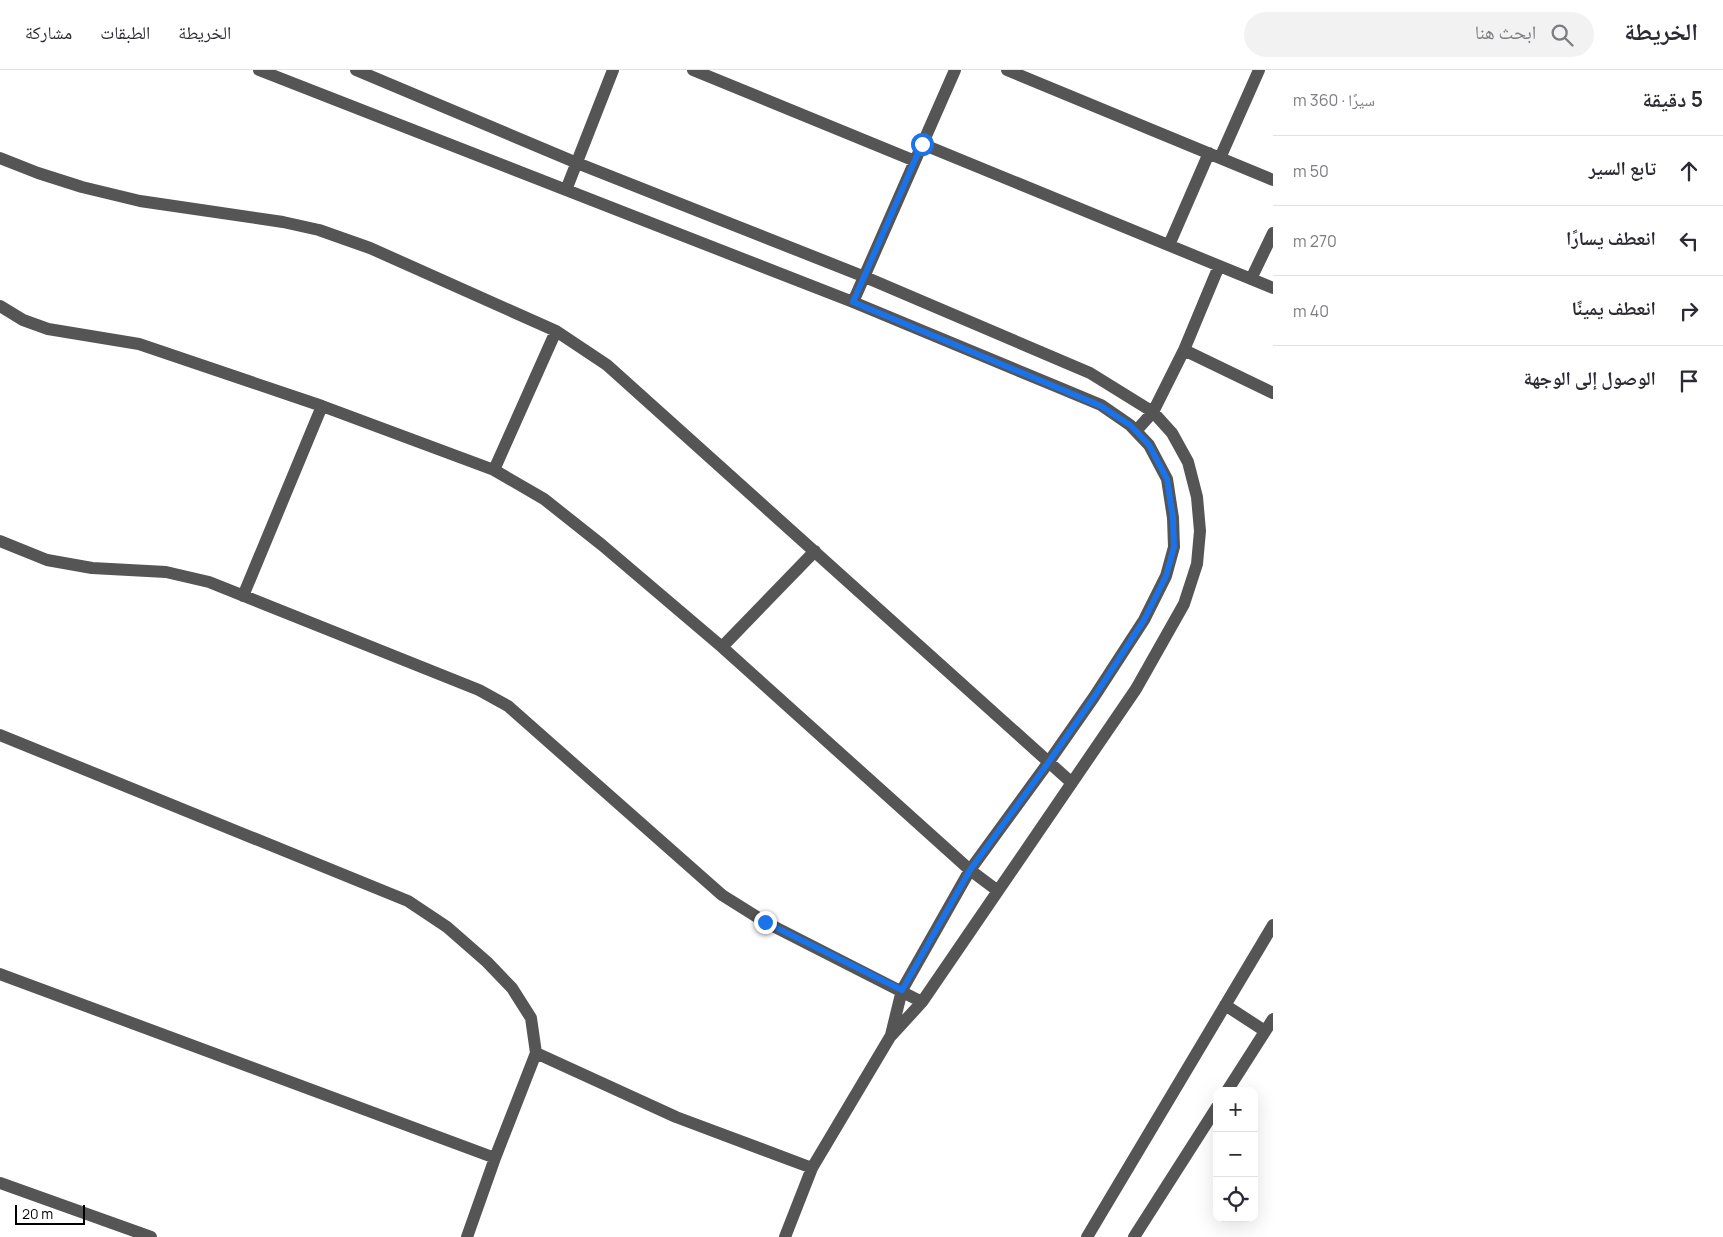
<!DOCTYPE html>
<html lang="ar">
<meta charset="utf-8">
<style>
body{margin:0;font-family:Manrope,"Noto Naskh Arabic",sans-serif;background:#f2f2f3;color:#2b2b33;direction:rtl}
.controls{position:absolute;right:15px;bottom:15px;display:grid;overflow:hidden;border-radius:10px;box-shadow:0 5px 20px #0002}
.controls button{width:45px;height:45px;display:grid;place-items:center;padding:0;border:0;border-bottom:1px solid #e1e1e2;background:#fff;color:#2b2b33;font:25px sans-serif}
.scale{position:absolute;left:15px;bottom:12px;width:70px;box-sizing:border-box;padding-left:5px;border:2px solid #000;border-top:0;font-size:14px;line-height:18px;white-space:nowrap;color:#000;-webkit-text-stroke:4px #fff;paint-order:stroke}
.stop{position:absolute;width:15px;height:15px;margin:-11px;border:4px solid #1a73e8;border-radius:50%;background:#fff}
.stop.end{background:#1a73e8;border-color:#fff;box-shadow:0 1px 5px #0008}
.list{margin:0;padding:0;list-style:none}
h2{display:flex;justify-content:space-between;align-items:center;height:65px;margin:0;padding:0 20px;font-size:21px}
h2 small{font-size:16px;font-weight:400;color:#7c7c81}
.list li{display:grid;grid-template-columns:32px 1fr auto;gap:15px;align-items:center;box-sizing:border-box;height:70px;padding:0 20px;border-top:1px solid #e1e1e2}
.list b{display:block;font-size:19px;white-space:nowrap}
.list em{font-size:16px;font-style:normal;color:#7c7c81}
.icon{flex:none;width:28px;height:28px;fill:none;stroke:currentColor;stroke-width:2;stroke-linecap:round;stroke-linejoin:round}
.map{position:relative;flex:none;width:1273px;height:1167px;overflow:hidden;direction:ltr}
header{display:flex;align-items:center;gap:30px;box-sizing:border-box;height:70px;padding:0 25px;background:#fff;border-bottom:1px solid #e1e1e2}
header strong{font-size:24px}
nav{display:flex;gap:28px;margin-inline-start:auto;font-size:18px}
.search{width:350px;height:45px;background:#f2f2f3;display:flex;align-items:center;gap:12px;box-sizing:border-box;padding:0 18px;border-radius:28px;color:#7c7c81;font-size:19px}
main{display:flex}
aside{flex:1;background:#fff}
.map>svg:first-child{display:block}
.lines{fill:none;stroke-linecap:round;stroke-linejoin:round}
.minor{stroke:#555;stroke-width:12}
.route{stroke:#1a73e8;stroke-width:6}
</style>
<header>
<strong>الخريطة</strong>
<div class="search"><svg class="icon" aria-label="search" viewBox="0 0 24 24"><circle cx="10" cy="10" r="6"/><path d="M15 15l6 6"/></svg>ابحث هنا</div>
<nav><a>الخريطة</a><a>الطبقات</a><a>مشاركة</a></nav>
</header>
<main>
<aside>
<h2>5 دقيقة<small>سيرًا · 360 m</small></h2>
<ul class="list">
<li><svg class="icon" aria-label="ahead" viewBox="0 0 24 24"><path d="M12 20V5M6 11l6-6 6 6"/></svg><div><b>تابع السير</b></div><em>50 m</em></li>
<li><svg class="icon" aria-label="left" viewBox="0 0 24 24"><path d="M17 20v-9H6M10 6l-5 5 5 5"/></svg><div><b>انعطف يسارًا</b></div><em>270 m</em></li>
<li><svg class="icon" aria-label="right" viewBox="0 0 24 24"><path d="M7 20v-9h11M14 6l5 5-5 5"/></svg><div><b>انعطف يمينًا</b></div><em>40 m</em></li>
<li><svg class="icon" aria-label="arrive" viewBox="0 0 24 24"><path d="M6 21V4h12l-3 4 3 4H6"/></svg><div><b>الوصول إلى الوجهة</b></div></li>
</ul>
</aside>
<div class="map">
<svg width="1273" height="1167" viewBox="0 0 1273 1167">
<rect width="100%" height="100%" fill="#fff"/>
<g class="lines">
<path class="minor" d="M259,0L853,232L1053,315L1101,335L1130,355L1149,375L1167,409L1173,448L1174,477L1166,506L1144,550L1094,627L1048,693L970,800L902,920L891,965
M356,0L577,93L865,207L1090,303L1153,342L1172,363L1188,392L1197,427L1200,461L1197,494L1184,534L1136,619L922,932L890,967L812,1098L785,1167
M693,0L915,91
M1007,0L1273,110
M922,74L1273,218
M0,88L38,103L82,117L140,131L283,152L319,160L370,178L556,261L607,295L1072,713
M1220,88L1259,0
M566,120L613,0
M1169,175L1209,83
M1219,196L1184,280L1273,323
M1251,209L1273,163
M853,232L955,0
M0,236L23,250L48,259L139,274L322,336L494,400L544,429L602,475L722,577L970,800L998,821
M1136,361L1153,342L1184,280
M494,400L556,261
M0,471L47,490L92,498L166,502L209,512L479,620L508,636L722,825L765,852L922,932
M243,526L322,336
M722,577L815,481
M0,665L408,831L447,857L487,892L512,918L531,948L536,983L676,1047L812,1098
M0,904L495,1088
M1225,935L1265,961
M1227,1021L1273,949
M0,1113L151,1167
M467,1167L495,1088L536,983
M1087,1167L1273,855
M1134,1167L1217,1037"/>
</g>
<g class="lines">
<path class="route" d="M765,852L902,920L970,800L1048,693L1094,627L1144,550L1166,506L1174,477L1173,448L1167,409L1149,375L1136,361L1130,355L1101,336L853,232L922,74"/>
</g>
</svg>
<div class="controls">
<button>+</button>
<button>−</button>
<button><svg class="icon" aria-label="locate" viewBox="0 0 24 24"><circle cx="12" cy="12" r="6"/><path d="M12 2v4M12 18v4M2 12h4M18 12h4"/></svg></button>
</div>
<div class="scale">20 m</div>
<div class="stop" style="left:922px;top:74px"></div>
<div class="stop end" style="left:765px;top:852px"></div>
</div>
</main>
